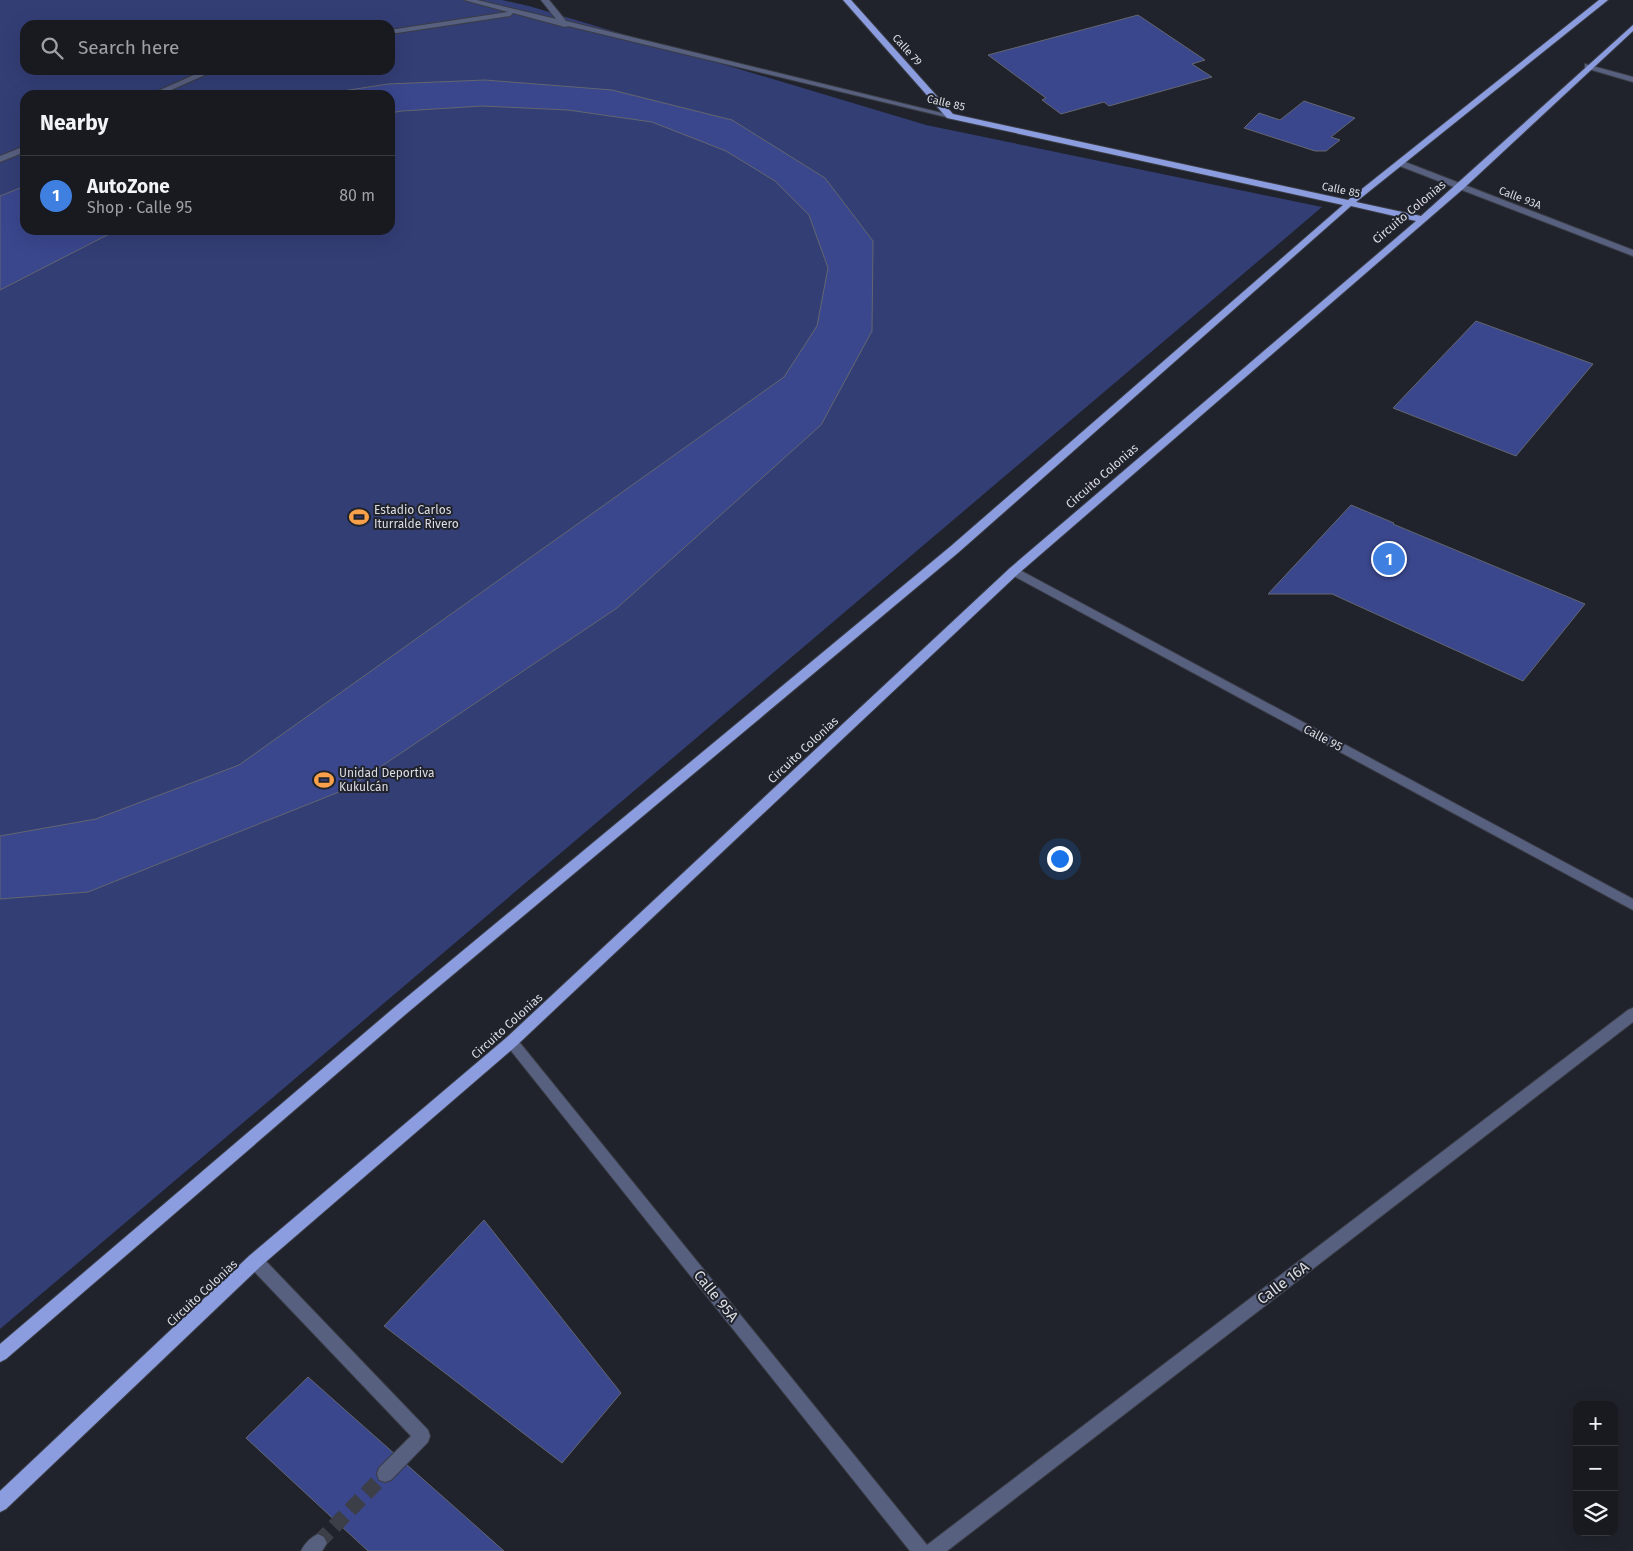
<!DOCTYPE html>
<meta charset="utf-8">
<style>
body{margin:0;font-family:"Fira Sans",sans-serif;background:#25272d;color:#f1f3f6}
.controls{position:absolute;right:15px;bottom:15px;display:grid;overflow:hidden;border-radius:10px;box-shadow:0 5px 20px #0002}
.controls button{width:45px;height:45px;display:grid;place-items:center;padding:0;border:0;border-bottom:1px solid #36383e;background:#181a20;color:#f1f3f6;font:25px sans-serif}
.you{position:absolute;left:1059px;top:858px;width:18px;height:18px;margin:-12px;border:4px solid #fff;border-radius:50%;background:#1a73e8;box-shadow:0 0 0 8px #1a73e833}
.badge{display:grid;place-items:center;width:32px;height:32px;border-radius:50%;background:#d93025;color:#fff;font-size:16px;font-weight:700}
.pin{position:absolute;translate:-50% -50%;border:2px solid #fff;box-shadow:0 1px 5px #0006}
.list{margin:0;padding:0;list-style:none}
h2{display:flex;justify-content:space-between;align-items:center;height:65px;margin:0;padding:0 20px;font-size:21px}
h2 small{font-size:16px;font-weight:400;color:#9fa1a5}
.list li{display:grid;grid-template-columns:32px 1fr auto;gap:15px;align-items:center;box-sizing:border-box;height:80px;padding:0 20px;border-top:1px solid #36383e}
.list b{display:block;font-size:19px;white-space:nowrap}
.list p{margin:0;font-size:16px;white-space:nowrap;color:#9fa1a5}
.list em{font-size:16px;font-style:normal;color:#9fa1a5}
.icon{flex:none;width:28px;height:28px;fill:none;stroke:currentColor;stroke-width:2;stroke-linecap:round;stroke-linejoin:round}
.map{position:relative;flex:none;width:1633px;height:1551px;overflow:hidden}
.search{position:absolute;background:#181a20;box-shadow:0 5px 20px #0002;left:20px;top:20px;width:375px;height:55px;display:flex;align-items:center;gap:12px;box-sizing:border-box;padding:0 18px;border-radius:15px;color:#9fa1a5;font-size:19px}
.panel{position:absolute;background:#181a20;box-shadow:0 5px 20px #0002;left:20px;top:90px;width:375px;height:145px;border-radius:15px}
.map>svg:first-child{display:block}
.green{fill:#333e75;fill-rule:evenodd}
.building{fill:#3a478d;stroke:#63666f}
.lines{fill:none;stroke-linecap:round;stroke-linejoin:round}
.minor-tunnel{stroke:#3c3f47;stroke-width:15;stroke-dasharray:15 8;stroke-linecap:butt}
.minor-casing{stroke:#3a3d45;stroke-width:2}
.major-casing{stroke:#3a3d45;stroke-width:2}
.minor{fill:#586080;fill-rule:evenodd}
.major{fill:#8c9ddf;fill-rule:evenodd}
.labels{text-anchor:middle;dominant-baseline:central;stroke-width:4;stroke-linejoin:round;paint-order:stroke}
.far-street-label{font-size:11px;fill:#dbdde3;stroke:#20232b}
.street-label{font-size:12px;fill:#dbdde3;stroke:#20232b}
.poi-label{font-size:12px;fill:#dbdde3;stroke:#20232b;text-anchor:start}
.near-street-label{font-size:15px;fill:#dbdde3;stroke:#20232b}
</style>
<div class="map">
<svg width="1633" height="1551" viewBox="0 0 1633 1551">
<rect width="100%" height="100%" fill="#20232b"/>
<path class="green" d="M0,0H502L529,6L926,125L1322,207L0,1329ZM25,25H390V70H25ZM25,95H390V230H25Z"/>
<path class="building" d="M1138,15L1205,60L1192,64L1212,77L1109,106L1104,102L1061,114L1042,100L1046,98L988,55Z
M485,80L612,90L732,120L825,178L873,241L872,331L821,425L617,608L349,788L88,892L0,899V836L96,819L239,765L784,377L817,326L828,268L809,215L775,181L726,151L652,122L568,110L482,106L402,111L390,113V95H317L388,84Z
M1304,101L1355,118L1331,137L1340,140L1326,151H1315L1244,128L1259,113L1280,120Z
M25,186V230H117L0,290V196Z
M1476,321L1593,364L1516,456L1393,408Z
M1351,505L1394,523L1393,524L1585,604L1523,681L1332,594H1268Z
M484,1220L621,1393L562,1463L384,1326Z
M308,1377L504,1551H368L246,1438Z"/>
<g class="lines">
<path class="minor-tunnel" d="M318,1543L385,1474"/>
<defs>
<path id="minor" d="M464,0H477L556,19L541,0H549L566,21L954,116L950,118L568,26L565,27L513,13L510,16L390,34V30L508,12Z
M1585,64L1633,77V82L1585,68Z
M205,70H216L160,95H149Z
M25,146V152L0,162V156Z
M1400,160L1633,250V256L1397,165V161Z
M1014,567L1633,899V910L1010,574L1008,571Z
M1633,1008V1022L947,1551H910L504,1042L506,1038L511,1036L516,1038L927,1545L1628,1010Z
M255,1254L261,1256L428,1430L430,1436L428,1442L391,1480L385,1482L379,1480L377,1474L379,1468L411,1436L249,1266L247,1261L249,1256Z
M318,1534L324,1537L327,1543L322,1551H301C305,1543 310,1538 318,1534Z"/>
<path id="major" d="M843,0H851L953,114L1348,200L1599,0H1608L1356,202L1421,216L1633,25V31L1463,189L1018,574L516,1046L261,1266L6,1509L0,1512V1491L249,1256L506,1038L1010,568L1416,221L1351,206L959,552L406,1014L6,1359L0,1362V1344L396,1006L951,546L1343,205L947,118Z"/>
</defs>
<use href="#minor" class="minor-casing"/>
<use href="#major" class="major-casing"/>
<use href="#minor" class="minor"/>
<use href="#major" class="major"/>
</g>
<defs>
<symbol id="stadium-bare" viewBox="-9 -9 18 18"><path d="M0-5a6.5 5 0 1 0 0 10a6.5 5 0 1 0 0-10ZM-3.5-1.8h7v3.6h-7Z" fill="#f8a14a" stroke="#20232b" stroke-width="2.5" paint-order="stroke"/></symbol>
</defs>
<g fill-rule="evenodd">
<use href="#stadium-bare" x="345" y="503" width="28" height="28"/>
<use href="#stadium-bare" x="310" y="766" width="28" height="28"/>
</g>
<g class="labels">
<g class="far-street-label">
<text transform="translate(907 50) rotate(48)">Calle 79</text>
<text transform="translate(946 103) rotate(13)">Calle 85</text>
<text transform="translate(1341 190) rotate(12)">Calle 85</text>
<text transform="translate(1520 198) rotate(21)">Calle 93A</text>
</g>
<g class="street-label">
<text transform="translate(1409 212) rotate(-40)">Circuito Colonias</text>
<text transform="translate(1102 476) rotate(-41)">Circuito Colonias</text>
<text transform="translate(1323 738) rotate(28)">Calle 95</text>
<text transform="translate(803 750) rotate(-43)">Circuito Colonias</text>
<text transform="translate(507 1026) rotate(-42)">Circuito Colonias</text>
<text transform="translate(202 1293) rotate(-43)">Circuito Colonias</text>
</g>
<g class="poi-label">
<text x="374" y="510">Estadio Carlos<tspan x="374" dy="14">Iturralde Rivero</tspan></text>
<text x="339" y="773">Unidad Deportiva<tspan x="339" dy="14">Kukulcán</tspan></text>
</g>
<g class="near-street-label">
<text transform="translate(1283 1283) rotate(-37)">Calle 16A</text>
<text transform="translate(716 1296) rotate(51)">Calle 95A</text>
</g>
</g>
</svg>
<div class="controls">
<button>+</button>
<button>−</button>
<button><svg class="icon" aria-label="layers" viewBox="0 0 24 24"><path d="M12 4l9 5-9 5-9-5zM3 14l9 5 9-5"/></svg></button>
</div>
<div class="you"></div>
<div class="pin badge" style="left:1389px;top:559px;background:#3f7fe0">1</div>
<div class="search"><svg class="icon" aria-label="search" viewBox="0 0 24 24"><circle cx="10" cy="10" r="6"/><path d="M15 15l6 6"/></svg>Search here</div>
<section class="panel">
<h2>Nearby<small></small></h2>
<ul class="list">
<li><span class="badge" style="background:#3f7fe0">1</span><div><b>AutoZone</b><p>Shop · Calle 95</p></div><em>80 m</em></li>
</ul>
</section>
</div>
